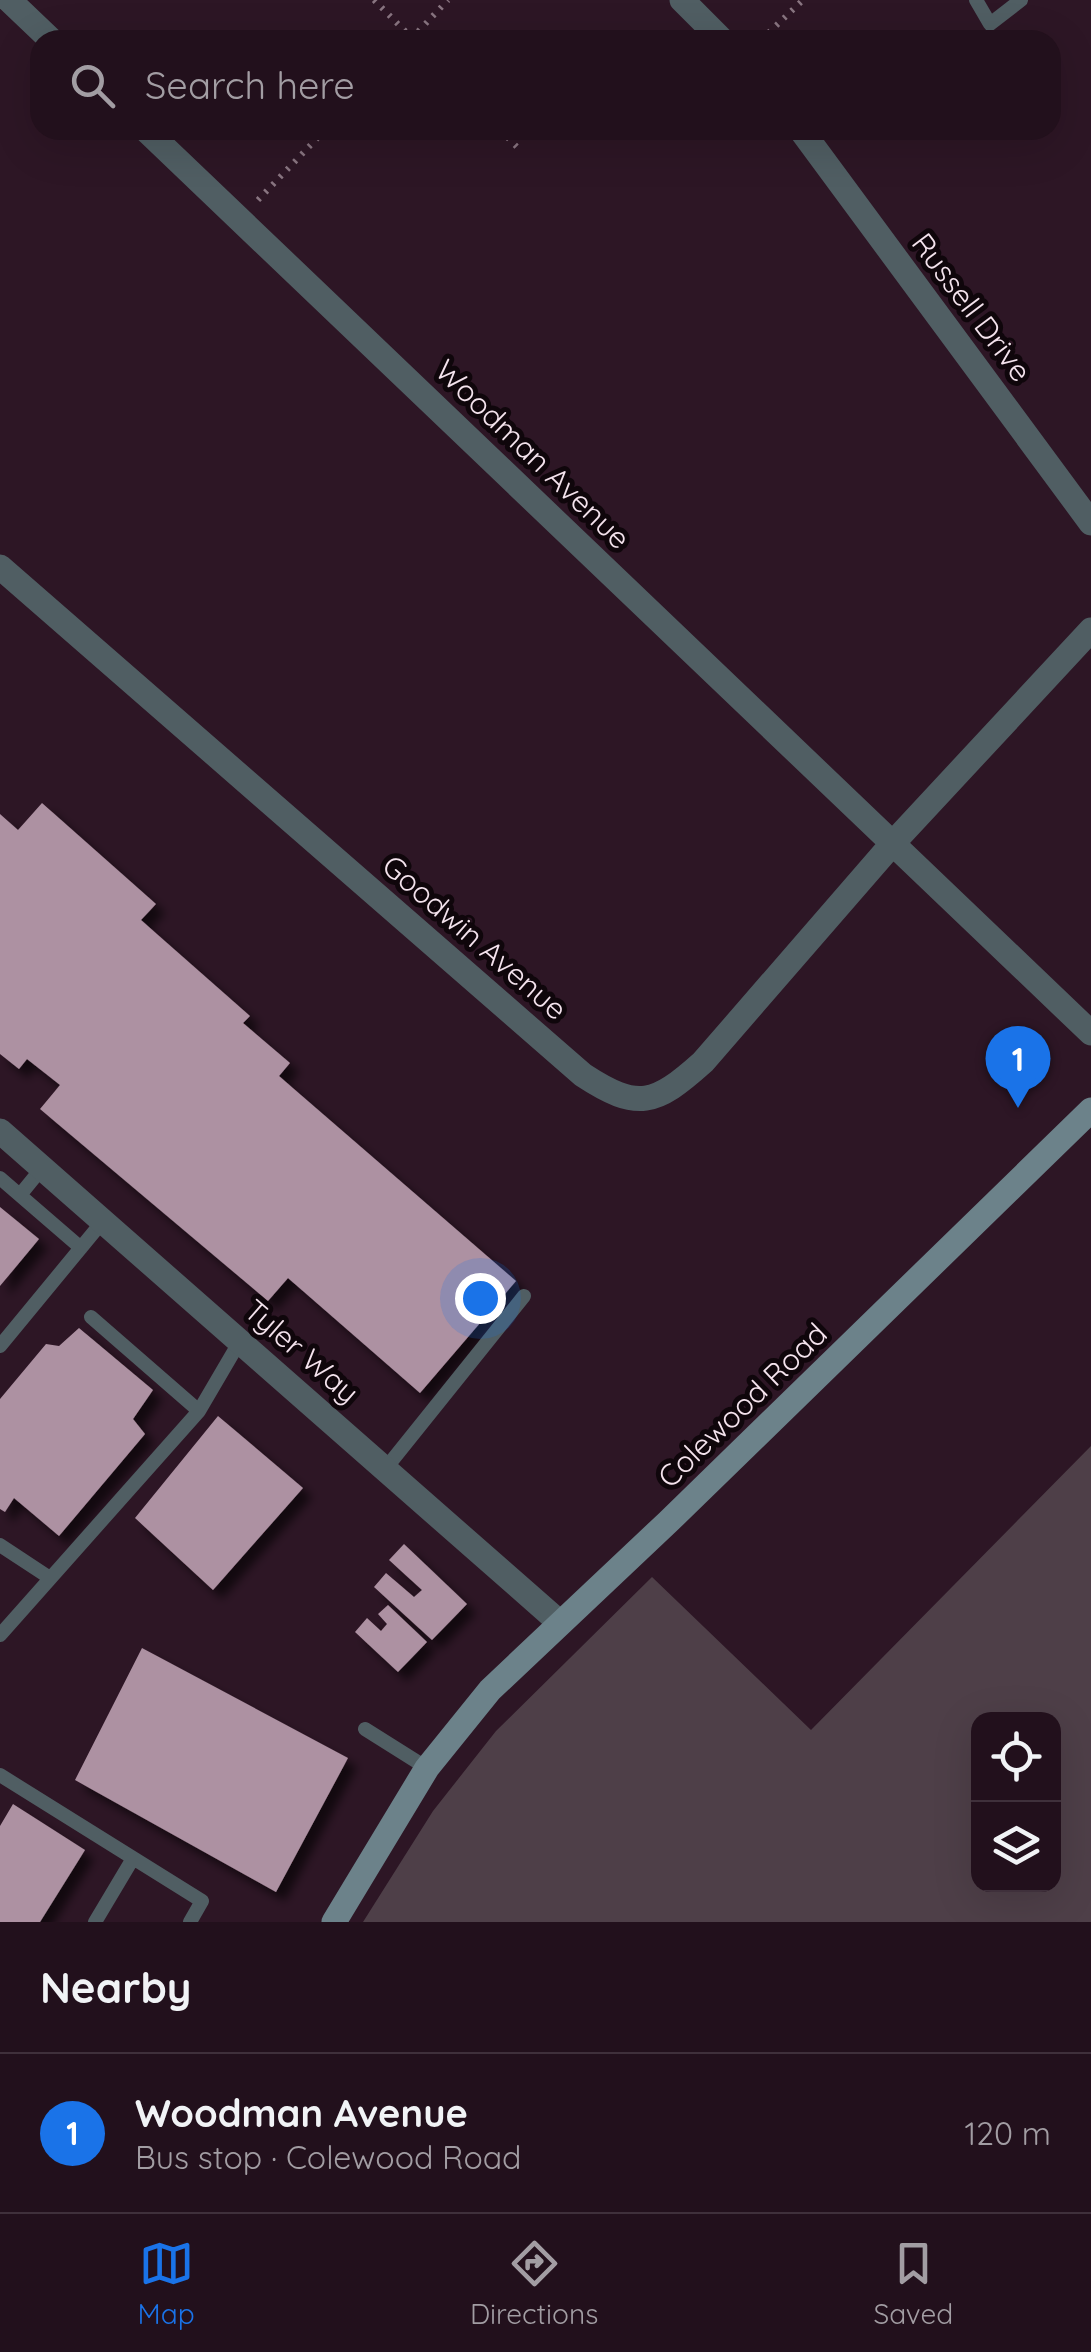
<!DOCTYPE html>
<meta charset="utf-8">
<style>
body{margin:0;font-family:Quicksand,sans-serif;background:#2e1e29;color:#f1f3f6}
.controls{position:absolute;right:30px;bottom:30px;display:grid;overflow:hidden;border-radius:20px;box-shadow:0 10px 40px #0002}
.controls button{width:90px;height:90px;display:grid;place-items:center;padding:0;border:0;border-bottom:2px solid #3f303b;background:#22101c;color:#f1f3f6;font:50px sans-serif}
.you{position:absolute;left:480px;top:1298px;width:35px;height:35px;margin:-25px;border:8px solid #fff;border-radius:50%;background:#1a73e8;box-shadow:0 0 0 15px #1a73e833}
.badge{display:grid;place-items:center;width:65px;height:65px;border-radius:50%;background:#1a73e8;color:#fff;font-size:32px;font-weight:700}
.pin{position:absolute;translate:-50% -82px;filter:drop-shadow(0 2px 5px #0008)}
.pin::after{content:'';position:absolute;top:52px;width:35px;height:30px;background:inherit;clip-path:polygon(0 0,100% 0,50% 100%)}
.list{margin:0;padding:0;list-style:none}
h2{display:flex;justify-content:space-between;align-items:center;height:130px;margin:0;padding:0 40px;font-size:42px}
h2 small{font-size:32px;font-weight:400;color:#a29da3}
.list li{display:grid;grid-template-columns:65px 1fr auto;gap:30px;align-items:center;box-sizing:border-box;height:160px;padding:0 40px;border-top:2px solid #3f303b}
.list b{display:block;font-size:38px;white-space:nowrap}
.list p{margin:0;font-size:32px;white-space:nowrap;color:#a29da3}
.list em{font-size:32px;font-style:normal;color:#a29da3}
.icon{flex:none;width:55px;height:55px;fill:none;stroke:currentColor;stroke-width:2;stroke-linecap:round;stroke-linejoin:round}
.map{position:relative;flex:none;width:1091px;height:1922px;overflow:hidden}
.search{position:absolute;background:#22101c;box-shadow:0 10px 40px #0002;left:30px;right:30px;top:30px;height:110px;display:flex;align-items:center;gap:25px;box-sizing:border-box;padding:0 35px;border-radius:30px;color:#a29da3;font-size:38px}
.sheet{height:290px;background:#22101c}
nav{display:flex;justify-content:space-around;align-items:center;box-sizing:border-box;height:140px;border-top:2px solid #3f303b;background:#22101c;font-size:28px;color:#a29da3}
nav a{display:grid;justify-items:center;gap:5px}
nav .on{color:#1a73e8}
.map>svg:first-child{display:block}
.green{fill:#4e3f48;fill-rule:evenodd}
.building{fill:#ad91a2;filter:url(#shadow)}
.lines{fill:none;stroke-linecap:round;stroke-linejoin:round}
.path{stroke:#897581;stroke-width:6;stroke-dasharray:2.5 8;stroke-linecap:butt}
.service{stroke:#505e63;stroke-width:14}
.minor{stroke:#505e63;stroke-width:25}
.secondary{stroke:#6c828a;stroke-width:25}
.labels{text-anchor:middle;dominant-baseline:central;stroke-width:10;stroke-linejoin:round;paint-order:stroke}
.street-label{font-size:30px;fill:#f4e3ed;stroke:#0f060b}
</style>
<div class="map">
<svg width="1091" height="1922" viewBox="0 0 1091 1922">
<defs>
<filter id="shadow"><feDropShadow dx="9" dy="9" stdDeviation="5" flood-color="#0009"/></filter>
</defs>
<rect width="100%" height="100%" fill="#2d1625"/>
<path class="green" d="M1091,1446V1922H363L433,1811L496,1731L652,1577L811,1730ZM978,1720H1054V1884H978Z"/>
<path class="building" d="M42,803L156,904L141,920L250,1016L243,1023L290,1063L279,1076L516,1281L420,1393L288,1278L268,1301L40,1109L60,1085L27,1059L19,1069L0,1054V814L18,830Z
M0,1207L39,1239L0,1286Z
M79,1328L153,1390L133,1419L145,1434L59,1536L14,1498L5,1512L0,1509V1399L46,1344L59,1346Z
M218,1416L303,1488L213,1590L135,1518Z
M404,1544L467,1604L432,1640L374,1587L386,1573L414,1597L422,1590L389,1560Z
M388,1605L427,1642L398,1672L355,1632L367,1618L381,1631L387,1624L378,1614Z
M142,1648L348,1758L276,1892L75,1780Z
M13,1804L85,1850L40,1922H0V1826Z"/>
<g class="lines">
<path class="path" d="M374,0L414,40
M411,39L448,0
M761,40L803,0
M500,130L517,147
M258,200L325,130"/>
<path class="service" d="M976,0L990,24L1021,0
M0,1178L81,1248
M20,1195L42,1168
M91,1317L199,1411L240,1341
M0,1346L103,1221
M386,1468L524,1296
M0,1545L50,1578
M0,1635L199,1411
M365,1729L427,1768
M0,1775L202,1901L190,1922
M95,1922L132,1860"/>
<path class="minor" d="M9,0L51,40
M682,0L722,40
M146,130L1091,1033
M801,130L1091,523
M0,567L583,1075C638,1111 655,1105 703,1062L893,843L1091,630
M0,1131L559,1622"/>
<path class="secondary" d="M334,1922L427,1768L490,1690L668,1522L1091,1110"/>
</g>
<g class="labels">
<g class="street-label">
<text transform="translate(972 307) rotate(53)">Russell Drive</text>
<text transform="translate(533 454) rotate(44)">Woodman Avenue</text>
<text transform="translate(475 937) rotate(41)">Goodwin Avenue</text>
<text transform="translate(302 1351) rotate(41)">Tyler Way</text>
<text transform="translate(742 1405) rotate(-44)">Colewood Road</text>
</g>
</g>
</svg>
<div class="controls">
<button><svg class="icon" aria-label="locate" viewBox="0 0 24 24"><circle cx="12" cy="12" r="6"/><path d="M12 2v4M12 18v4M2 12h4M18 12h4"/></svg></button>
<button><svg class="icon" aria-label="layers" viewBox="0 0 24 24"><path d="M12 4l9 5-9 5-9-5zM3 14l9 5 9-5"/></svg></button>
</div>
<div class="you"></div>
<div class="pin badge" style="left:1018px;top:1108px">1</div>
<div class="search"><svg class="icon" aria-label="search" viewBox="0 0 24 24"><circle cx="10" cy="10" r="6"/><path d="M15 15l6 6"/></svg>Search here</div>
</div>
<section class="sheet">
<h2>Nearby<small></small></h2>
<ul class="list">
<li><span class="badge">1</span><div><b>Woodman Avenue</b><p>Bus stop · Colewood Road</p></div><em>120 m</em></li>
</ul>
</section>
<nav>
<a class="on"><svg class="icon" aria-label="map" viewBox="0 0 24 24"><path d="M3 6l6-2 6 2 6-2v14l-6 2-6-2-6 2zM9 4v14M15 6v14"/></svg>Map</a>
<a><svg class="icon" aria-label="directions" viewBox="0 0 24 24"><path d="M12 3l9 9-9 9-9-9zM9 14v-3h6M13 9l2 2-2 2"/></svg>Directions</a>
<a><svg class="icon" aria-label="saved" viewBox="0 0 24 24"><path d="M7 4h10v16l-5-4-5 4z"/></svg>Saved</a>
</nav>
